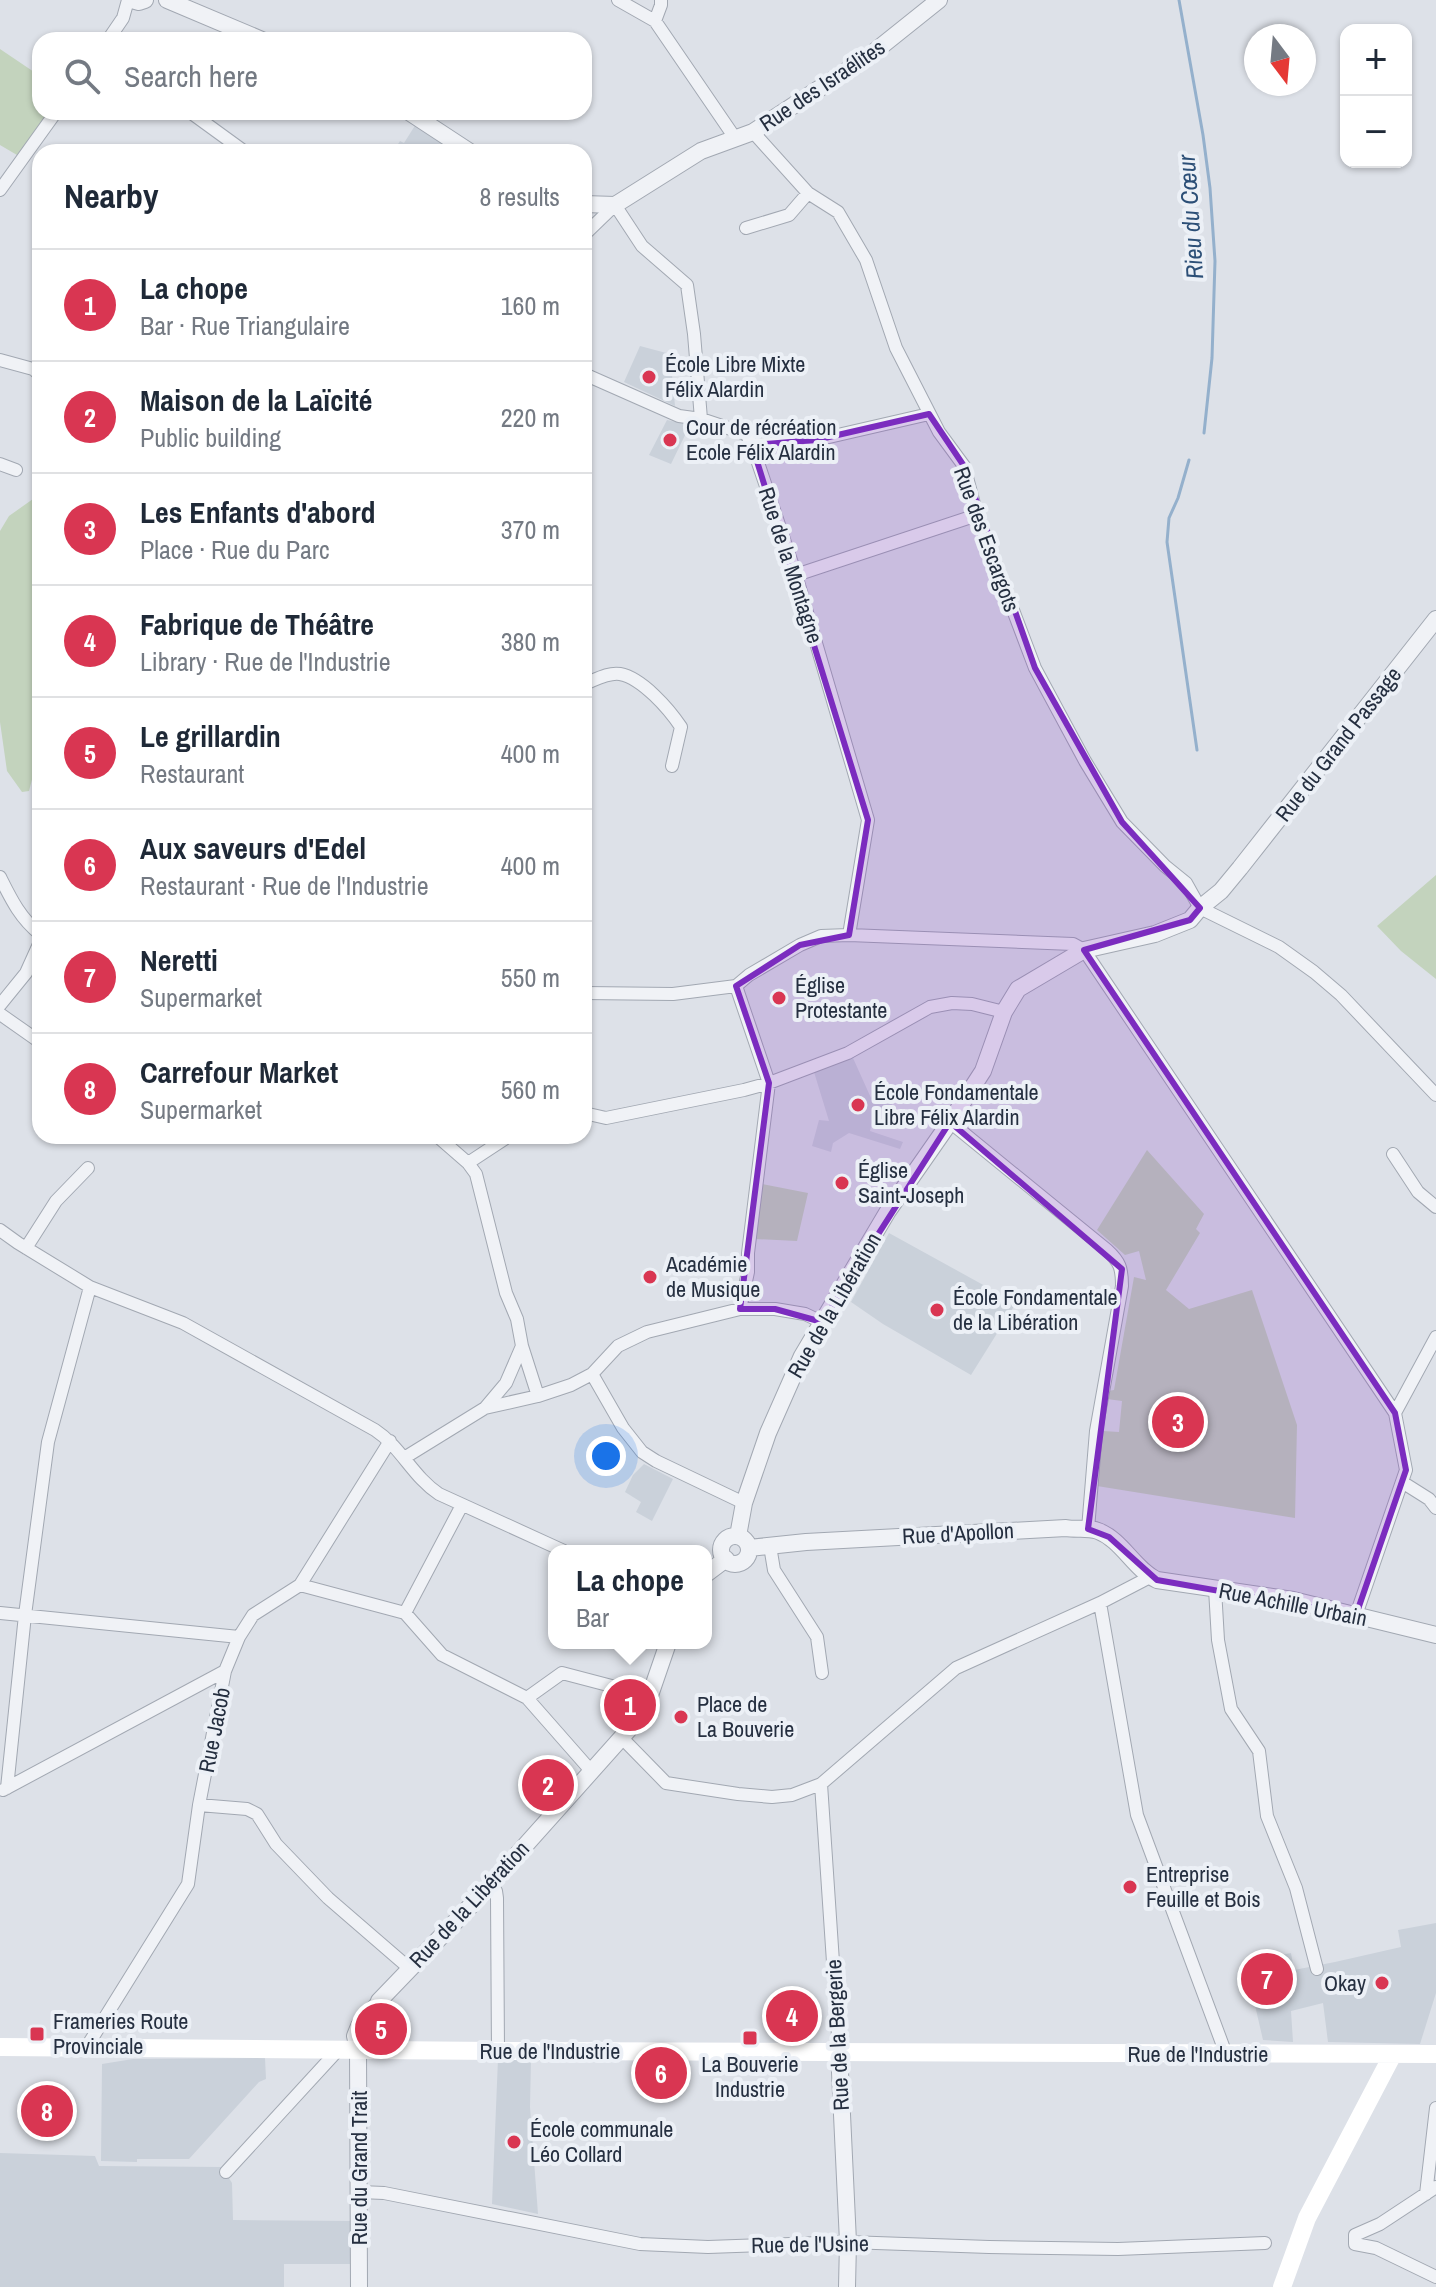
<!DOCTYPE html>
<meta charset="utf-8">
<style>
body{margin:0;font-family:"Archivo Narrow",sans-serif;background:#f2f2f3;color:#1f2937}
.controls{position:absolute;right:24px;top:24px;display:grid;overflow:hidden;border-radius:16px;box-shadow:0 2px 6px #0004}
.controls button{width:72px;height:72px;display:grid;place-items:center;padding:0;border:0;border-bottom:2px solid #e0e1e3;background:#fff;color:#1f2937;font:40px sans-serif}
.compass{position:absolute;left:1244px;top:24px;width:72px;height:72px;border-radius:50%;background:#fff;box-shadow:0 2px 6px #0004;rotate:164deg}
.you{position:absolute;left:606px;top:1456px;width:28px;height:28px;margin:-20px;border:6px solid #fff;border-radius:50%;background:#1a73e8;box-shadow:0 0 0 12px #1a73e833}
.badge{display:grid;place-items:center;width:52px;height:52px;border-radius:50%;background:#d93652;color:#fff;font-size:26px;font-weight:700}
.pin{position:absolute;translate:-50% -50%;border:4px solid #fff;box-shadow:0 2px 8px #0006}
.popup{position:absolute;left:548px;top:1545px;width:164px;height:104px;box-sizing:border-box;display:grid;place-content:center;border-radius:16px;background:#fff;filter:drop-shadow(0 2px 6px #0005);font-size:26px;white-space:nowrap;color:#747a83}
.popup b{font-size:30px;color:#1f2937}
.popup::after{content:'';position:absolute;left:50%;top:100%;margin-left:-16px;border:16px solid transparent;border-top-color:#fff}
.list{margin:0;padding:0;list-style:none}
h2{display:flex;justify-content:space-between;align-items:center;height:104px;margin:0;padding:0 32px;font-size:34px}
h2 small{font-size:26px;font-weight:400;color:#747a83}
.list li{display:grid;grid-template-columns:52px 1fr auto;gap:24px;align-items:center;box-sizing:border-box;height:112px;padding:0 32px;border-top:2px solid #e0e1e3}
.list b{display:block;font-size:30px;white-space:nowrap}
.list p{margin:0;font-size:26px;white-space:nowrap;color:#747a83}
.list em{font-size:26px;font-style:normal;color:#747a83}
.icon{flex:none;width:44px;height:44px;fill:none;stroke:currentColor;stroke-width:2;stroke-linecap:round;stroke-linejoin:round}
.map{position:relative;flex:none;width:1436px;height:2287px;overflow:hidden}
.search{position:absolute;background:#fff;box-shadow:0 2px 6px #0004;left:32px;top:32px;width:560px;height:88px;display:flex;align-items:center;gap:20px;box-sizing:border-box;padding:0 28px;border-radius:24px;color:#747a83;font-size:30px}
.panel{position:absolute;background:#fff;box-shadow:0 2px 6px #0004;left:32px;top:144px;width:560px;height:1000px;border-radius:24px}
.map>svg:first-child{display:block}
.built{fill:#cad1da}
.green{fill:#c3d3bd}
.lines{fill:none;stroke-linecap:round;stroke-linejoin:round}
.stream{stroke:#94b0cc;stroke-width:3}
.minor-casing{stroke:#a2a8b2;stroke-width:14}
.tertiary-casing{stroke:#a2a8b2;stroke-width:18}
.minor{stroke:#f0f2f6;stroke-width:12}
.tertiary{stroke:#f0f2f6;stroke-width:16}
.secondary{stroke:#fff;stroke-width:18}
.marked{fill:#7b2cbf;fill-opacity:0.2;stroke:#7b2cbf;stroke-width:6;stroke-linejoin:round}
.poi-dot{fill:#d93652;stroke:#ecf0f6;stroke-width:3}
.labels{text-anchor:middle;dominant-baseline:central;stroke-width:8;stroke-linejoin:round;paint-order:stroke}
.street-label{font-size:22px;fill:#252f40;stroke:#ecf0f6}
.poi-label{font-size:22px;fill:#252f40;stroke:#ecf0f6;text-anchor:start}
.water-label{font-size:24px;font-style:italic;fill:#2c4f77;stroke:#ecf0f6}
</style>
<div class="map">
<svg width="1436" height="2287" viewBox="0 0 1436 2287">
<rect width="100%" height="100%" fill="#dde1e8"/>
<path class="built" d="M416,124L445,143L439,152H393L400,141L404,143Z
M640,346L670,354L675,406L624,382Z
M667,420L690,425L671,464L649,455Z
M853,1058L871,1098L875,1087L895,1089L890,1113L875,1110L870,1131L903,1142L900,1149L849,1133L833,1143L831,1152L812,1146L819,1120L829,1121L814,1072Z
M889,1233L1016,1303L971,1375L883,1324L851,1302Z
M644,1464L673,1479L652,1521L636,1512L641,1502L625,1492L633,1475Z
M1436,1923V1993L1420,2044L1328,2042L1323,2003L1291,2011L1293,2042L1263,2040L1245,1962L1291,1953L1294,1970L1335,1962L1401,1947L1398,1930Z
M265,2058L266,2079L259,2082L189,2159H137V2162L101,2161L102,2064L133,2059Z
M531,2058L530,2107L538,2214L492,2204L498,2059Z
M0,2153L95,2156L99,2166L222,2167L232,2183L233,2220L354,2221L355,2264H284V2287H0Z"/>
<path class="green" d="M0,49L40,76V112H51L17,155L0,145Z
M40,494V761L36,764L29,791L22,792L7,771L0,722V531L9,516Z
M1436,875V979L1401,951L1377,926Z
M1147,1150L1204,1214L1196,1229L1200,1233L1166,1290L1189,1309L1252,1290L1297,1425L1295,1518L1097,1486L1103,1431L1119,1432L1122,1401L1107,1399L1108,1391L1114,1390L1134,1277L1146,1280L1139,1251L1125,1255L1097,1230Z
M762,1184L808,1193L797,1241L755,1239Z"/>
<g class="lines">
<path class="stream" d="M1179,0L1203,135L1210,188L1215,261L1212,358L1204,433
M1189,460L1178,498L1169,518L1167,542L1197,750"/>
<defs>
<path id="minor" d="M618,0L655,21L735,138
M655,21L661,5V0
M108,40L123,18L128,0
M190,112L245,152
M753,132L808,193L838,212L866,260L896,348L939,432L964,466L977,515L1035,668L1085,761L1122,822L1165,866L1186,883L1200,908L1279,947L1314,972L1341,995L1436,1095
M0,190L56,112
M746,228L789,215L808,193
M584,235L615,205L642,246L687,285L694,334L701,419
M0,360L33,369L40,375
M584,374L679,416L701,419L746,434L752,445L796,575L868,820L849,935
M752,445L816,440L929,414
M0,464L16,470
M796,575L977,515
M584,684C595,680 608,672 620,674C642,678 669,709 681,727L672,766
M0,877C11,899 20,918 40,934
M736,986L769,1083L748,1253V1272L740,1309
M584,993L673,994L736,986L749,975L800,945L821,936L849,935L1073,944L1084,950L1395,1413L1406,1470L1356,1615
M0,1005L26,973L40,942
M0,1014L40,1042
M584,1113L606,1118L744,1090L769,1083L848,1053L930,1007L952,1003L972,1004L1004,1012
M950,1122L1107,1250C1120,1262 1122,1268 1122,1286L1096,1431L1088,1529
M1393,1154L1418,1192L1436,1207
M468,1163L509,1136
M0,1230L18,1243L90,1287L183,1323L375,1430C401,1447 413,1477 439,1494L564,1551
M26,1248L56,1201L88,1168
M522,1346L538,1396
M592,1374L623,1428L642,1452L656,1461L744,1503
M485,1408L538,1396L571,1385L592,1374L618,1346L647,1332L740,1309H775L805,1314L822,1322
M1395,1413L1436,1337
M404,1458L485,1408L506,1383L522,1346L517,1319L506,1293L476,1174L468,1163L437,1136
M1402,1482L1429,1499L1436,1508
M770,1546L774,1570L817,1637L822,1673
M300,1585L405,1613L442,1655L527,1698L592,1772
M1215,1589L1218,1640L1231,1709L1259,1751L1267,1816L1296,1888L1317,1969
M1100,1603L1137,1815L1226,2054
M0,1613L239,1637
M405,1613L462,1505
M527,1698L562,1673L623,1689L648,1700
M622,1738L666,1783L738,1794L772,1797L792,1795L821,1784L956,1668L1100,1603L1150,1577
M821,1784L839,2051
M7,1788L25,1615L48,1442L90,1287
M3,1790L225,1671
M199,1805L247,1809L257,1814L276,1844L328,1898L409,1968
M491,1885L496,1891L497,1898L498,2051
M86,2048L188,1884L199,1805L225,1671L239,1637L253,1615L300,1585L390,1441
M226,2172L339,2049
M1436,2187L1380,2224L1355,2235V2244L1376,2248L1436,2277
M360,2192L384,2193L640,2244L708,2247L848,2242L989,2247L1118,2249L1265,2243
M1426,2194L1436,2108"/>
<path id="tertiary" d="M132,0L139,2L145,0
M167,0L262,40
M409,112L470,152
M584,204L615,205L701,151L753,132L869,56L939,0
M738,1536L744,1503L768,1433L802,1356L888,1211L950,1122L983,1071L1004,1012L1018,989L1084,950L1155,934L1190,920L1200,908L1221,891L1240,868L1436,619
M721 1550a14 14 0 1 1 28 0a14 14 0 1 1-28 0Z
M749,1548L806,1542L1066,1528C1076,1530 1088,1527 1098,1531C1122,1540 1134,1569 1157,1580L1293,1600L1436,1635
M706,1574L726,1559
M839,2051L848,2242L847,2287
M359,2287L358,2049L355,2036L359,2026L378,2004L379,2001L482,1894L639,1718L646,1707L668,1643"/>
</defs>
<use href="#minor" class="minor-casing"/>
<use href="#tertiary" class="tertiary-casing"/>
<use href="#minor" class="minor"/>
<use href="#tertiary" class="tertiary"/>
<path class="secondary" d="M0,2047L498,2051L1436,2054
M1282,2287L1307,2218L1393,2054"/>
</g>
<path class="marked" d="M929,414L964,466L1035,668L1122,822L1200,908L1190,920L1084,950L1395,1413L1406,1470L1356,1615L1157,1580L1109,1537L1088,1529L1122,1269L950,1122L822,1322L775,1309H740L769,1083L736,986L800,945L849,935L868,820L752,445L816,440Z"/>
<g class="poi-dot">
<circle cx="649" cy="377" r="8"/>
<circle cx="670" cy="440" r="8"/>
<circle cx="779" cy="998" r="8"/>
<circle cx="858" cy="1105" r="8"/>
<circle cx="842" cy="1183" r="8"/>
<circle cx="650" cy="1277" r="8"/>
<circle cx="937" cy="1310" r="8"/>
<circle cx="681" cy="1717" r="8"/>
<circle cx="1130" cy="1887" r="8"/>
<circle cx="1382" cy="1983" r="8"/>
<rect x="29" y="2026" width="16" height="16" rx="4"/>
<rect x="742" y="2030" width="16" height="16" rx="4"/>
<circle cx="514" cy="2142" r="8"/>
</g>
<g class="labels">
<g class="street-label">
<text transform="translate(822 85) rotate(-34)">Rue des Israélites</text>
<text transform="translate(987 539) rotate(70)">Rue des Escargots</text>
<text transform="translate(791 565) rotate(72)">Rue de la Montagne</text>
<text transform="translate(1338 744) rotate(-52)">Rue du Grand Passage</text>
<text transform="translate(834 1305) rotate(-60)">Rue de la Libération</text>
<text transform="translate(958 1533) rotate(-3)">Rue d'Apollon</text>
<text transform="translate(1293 1604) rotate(11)">Rue Achille Urbain</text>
<text transform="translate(214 1730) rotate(-79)">Rue Jacob</text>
<text transform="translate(469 1904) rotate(-47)">Rue de la Libération</text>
<text transform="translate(837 2035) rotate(-93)">Rue de la Bergerie</text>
<text x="550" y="2051">Rue de l'Industrie</text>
<text x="1198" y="2054">Rue de l'Industrie</text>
<text transform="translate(359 2168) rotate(-90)">Rue du Grand Trait</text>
<text transform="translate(810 2244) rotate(-1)">Rue de l'Usine</text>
</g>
<g class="poi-label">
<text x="665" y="364">École Libre Mixte<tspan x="665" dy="25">Félix Alardin</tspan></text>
<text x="686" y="427">Cour de récréation<tspan x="686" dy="25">Ecole Félix Alardin</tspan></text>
<text x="795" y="985">Église<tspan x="795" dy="25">Protestante</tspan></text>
<text x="874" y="1092">École Fondamentale<tspan x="874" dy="25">Libre Félix Alardin</tspan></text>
<text x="858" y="1170">Église<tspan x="858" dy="25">Saint-Joseph</tspan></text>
<text x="666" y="1264">Académie<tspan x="666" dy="25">de Musique</tspan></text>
<text x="953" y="1297">École Fondamentale<tspan x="953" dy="25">de la Libération</tspan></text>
<text x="697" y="1704">Place de<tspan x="697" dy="25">La Bouverie</tspan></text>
<text x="1146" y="1874">Entreprise<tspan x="1146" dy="25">Feuille et Bois</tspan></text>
<text x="1366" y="1983" text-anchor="end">Okay</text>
<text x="53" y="2021">Frameries Route<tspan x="53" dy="25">Provinciale</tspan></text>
<text x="750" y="2064" text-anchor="middle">La Bouverie<tspan x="750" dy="25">Industrie</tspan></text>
<text x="530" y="2129">École communale<tspan x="530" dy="25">Léo Collard</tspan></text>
</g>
<g class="water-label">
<text transform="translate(1190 217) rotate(-94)">Rieu du Cœur</text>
</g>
</g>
</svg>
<div class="controls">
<button>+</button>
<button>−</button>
</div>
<svg class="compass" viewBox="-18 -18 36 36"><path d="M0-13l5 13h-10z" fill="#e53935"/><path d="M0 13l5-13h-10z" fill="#747a83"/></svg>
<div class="you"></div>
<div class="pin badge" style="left:630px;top:1705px">1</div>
<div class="popup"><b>La chope</b>Bar</div>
<div class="pin badge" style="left:548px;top:1785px">2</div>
<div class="pin badge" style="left:1178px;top:1422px">3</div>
<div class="pin badge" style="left:792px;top:2016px">4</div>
<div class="pin badge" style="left:381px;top:2029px">5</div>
<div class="pin badge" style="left:661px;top:2073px">6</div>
<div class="pin badge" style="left:1267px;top:1979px">7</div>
<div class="pin badge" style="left:47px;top:2111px">8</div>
<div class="search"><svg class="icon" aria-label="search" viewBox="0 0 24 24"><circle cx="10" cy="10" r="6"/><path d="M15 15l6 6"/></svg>Search here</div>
<section class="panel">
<h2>Nearby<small>8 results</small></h2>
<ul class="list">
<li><span class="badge">1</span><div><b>La chope</b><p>Bar · Rue Triangulaire</p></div><em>160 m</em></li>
<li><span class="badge">2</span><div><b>Maison de la Laïcité</b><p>Public building</p></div><em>220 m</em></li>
<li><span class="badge">3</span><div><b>Les Enfants d'abord</b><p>Place · Rue du Parc</p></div><em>370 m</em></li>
<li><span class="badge">4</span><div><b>Fabrique de Théâtre</b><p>Library · Rue de l'Industrie</p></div><em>380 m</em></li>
<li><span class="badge">5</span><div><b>Le grillardin</b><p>Restaurant</p></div><em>400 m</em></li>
<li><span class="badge">6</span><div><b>Aux saveurs d'Edel</b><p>Restaurant · Rue de l'Industrie</p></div><em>400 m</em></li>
<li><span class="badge">7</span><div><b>Neretti</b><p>Supermarket</p></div><em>550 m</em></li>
<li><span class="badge">8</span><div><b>Carrefour Market</b><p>Supermarket</p></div><em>560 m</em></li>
</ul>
</section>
</div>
